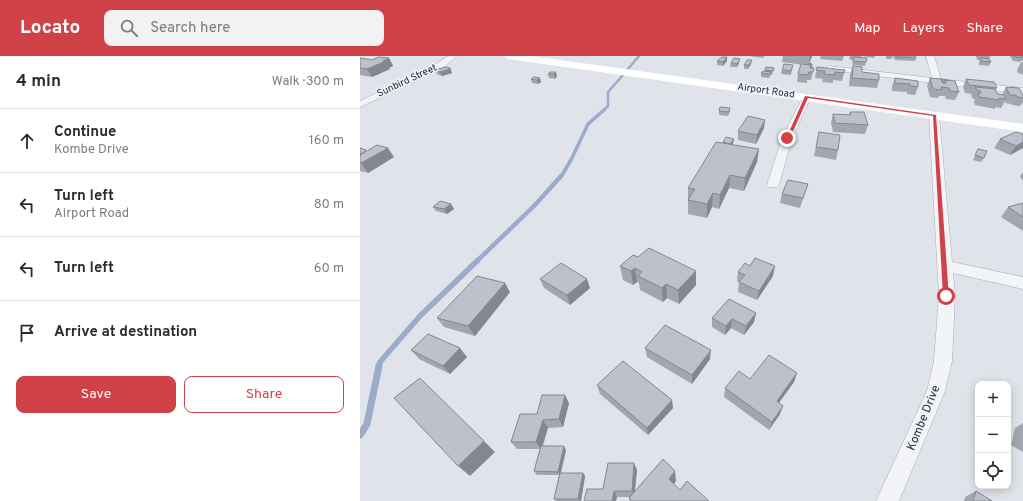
<!DOCTYPE html>
<meta charset="utf-8">
<style>
body{margin:0;font-family:Overpass,sans-serif;background:#f2f2f3;color:#2b2b33}
.controls{position:absolute;right:12px;bottom:12px;display:grid;overflow:hidden;border-radius:8px;box-shadow:0 2px 10px #0003}
.controls button{width:36px;height:36px;display:grid;place-items:center;padding:0;border:0;border-bottom:1px solid #e1e1e2;background:#fff;color:#2b2b33;font:20px sans-serif}
.stop{position:absolute;width:12px;height:12px;margin:-9px;border:3px solid #d14248;border-radius:50%;background:#fff}
.stop.end{background:#d14248;border-color:#fff;box-shadow:0 1px 4px #0008}
.list{margin:0;padding:0;list-style:none}
h2{display:flex;justify-content:space-between;align-items:center;height:52px;margin:0;padding:0 16px;font-size:17px}
h2 small{font-size:13px;font-weight:400;color:#7c7c81}
.list li{display:grid;grid-template-columns:26px 1fr auto;gap:12px;align-items:center;box-sizing:border-box;height:64px;padding:0 16px;border-top:1px solid #e1e1e2}
.list b{display:block;font-size:15px;white-space:nowrap}
.list p{margin:0;font-size:13px;white-space:nowrap;color:#7c7c81}
.list em{font-size:13px;font-style:normal;color:#7c7c81}
.actions{display:flex;gap:8px;padding:12px 16px}
.actions a{flex:1;padding:9px 0;border:1px solid #d14248;border-radius:8px;text-align:center;font-size:14px;color:#d14248}
.actions .main{background:#d14248;color:#fff}
.icon{flex:none;width:22px;height:22px;fill:none;stroke:currentColor;stroke-width:2;stroke-linecap:round;stroke-linejoin:round}
.map{position:relative;flex:none;width:663px;height:445px;overflow:hidden}
header{display:flex;align-items:center;gap:24px;box-sizing:border-box;height:56px;padding:0 20px;background:#d14248;color:#fff}
header strong{font-size:19px}
nav{display:flex;gap:22px;margin-inline-start:auto;font-size:14px}
.search{width:280px;height:36px;background:#f2f2f3;display:flex;align-items:center;gap:10px;box-sizing:border-box;padding:0 14px;border-radius:8px;color:#7c7c81;font-size:15px}
main{display:flex}
aside{flex:1;background:#fff}
.map>svg:first-child{display:block}
.lines{fill:none;stroke-linecap:round;stroke-linejoin:round}
.stream-far4{stroke:#9aacca;stroke-width:2.5}
.stream-far3{stroke:#9aacca;stroke-width:3.5}
.stream-far2{stroke:#9aacca;stroke-width:4.5}
.stream-far1{stroke:#9aacca;stroke-width:5.5}
.stream{stroke:#9aacca;stroke-width:7}
.street-casing{stroke:#a9adb7;stroke-width:1}
.street{fill:#f3f4f7;fill-rule:evenodd}
.secondary{fill:#fff;fill-rule:evenodd}
.wall{fill:#a3a6af}
.shaded-wall{fill:#84878f}
.building{fill:#bdc1cc;stroke:#84878f}
.route{fill:#d14248}
.labels{text-anchor:middle;dominant-baseline:central;stroke-width:3.5;stroke-linejoin:round;paint-order:stroke}
.far-street-label{font-size:10px;fill:#282e41;stroke:#eff2f7}
.street-label{font-size:12px;fill:#282e41;stroke:#eff2f7}
</style>
<header>
<strong>Locato</strong>
<div class="search"><svg class="icon" aria-label="search" viewBox="0 0 24 24"><circle cx="10" cy="10" r="6"/><path d="M15 15l6 6"/></svg>Search here</div>
<nav><a>Map</a><a>Layers</a><a>Share</a></nav>
</header>
<main>
<aside>
<h2>4 min<small>Walk · 300 m</small></h2>
<ul class="list">
<li><svg class="icon" aria-label="ahead" viewBox="0 0 24 24"><path d="M12 20V5M6 11l6-6 6 6"/></svg><div><b>Continue</b><p>Kombe Drive</p></div><em>160 m</em></li>
<li><svg class="icon" aria-label="left" viewBox="0 0 24 24"><path d="M17 20v-9H6M10 6l-5 5 5 5"/></svg><div><b>Turn left</b><p>Airport Road</p></div><em>80 m</em></li>
<li><svg class="icon" aria-label="left" viewBox="0 0 24 24"><path d="M17 20v-9H6M10 6l-5 5 5 5"/></svg><div><b>Turn left</b></div><em>60 m</em></li>
<li><svg class="icon" aria-label="arrive" viewBox="0 0 24 24"><path d="M6 21V4h12l-3 4 3 4H6"/></svg><div><b>Arrive at destination</b></div></li>
</ul>
<div class="actions"><a class="main">Save</a><a>Share</a></div>
</aside>
<div class="map">
<svg width="663" height="445" viewBox="0 0 663 445">
<rect width="100%" height="100%" fill="#e0e3e9"/>
<g class="lines">
<path class="stream-far4" d="M268,13L279,0
M244,54L248,50V36L264,18"/>
<path class="stream-far3" d="M201,121L212,102L228,68L245,53"/>
<path class="stream-far2" d="M117,205L175,149L201,120"/>
<path class="stream-far1" d="M19,311L20,306L60,260L118,204"/>
<path class="stream" d="M0,379L7,368L19,310"/>
<defs>
<path id="street" d="M88,0H97L81,13L0,51V45L75,9Z
M566,0H574L581,23L663,32V38L469,14L465,12L469,10L572,22Z
M447,38L451,41L432,82L419,129L417,131H409L407,129L422,82L443,41Z
M574,56L579,59L592,206L663,221V233L593,217L595,240L592,305L585,335L539,445H516L567,335L574,305L579,240L569,59Z"/>
</defs>
<use href="#street" class="street-casing"/>
<use href="#street" class="street"/>
<path class="secondary" d="M143,0H171L663,68V76L148,3Z"/>
</g>
<path class="wall" d="M389,0H404L403,2Z
M423,0H452L449,7L452,12H454L451,24H447V27L437,26L438,18L444,9L422,6Z
M461,0H484L482,5L460,3Z
M490,0H501V1L506,6L505,10L492,9L493,4L489,3Z
M502,0H515L514,2Z
M526,0H533L531,3H526Z
M534,0H555L556,2L555,5L535,4L533,1Z
M616,0H630V1L629,3L631,6L629,10L619,9V6L620,4H617Z
M650,0H663V5H660V6L653,5Z
M367,1V5L363,10L357,9V5Z
M0,2L12,4L29,2L33,10L29,12L30,13L12,21L0,19Z
M661,6H663V20L662,18L658,17L657,14Z
M371,7H379L377,11H370Z
M391,8L388,13H384V9Z
M433,9L431,19L421,18L422,14Z
M493,10L502,16L519,24L517,32L489,30L490,18Z
M406,11L414,12L412,19H411L409,22L401,21V17L405,15Z
M457,11L484,17L482,25L473,24V27L462,26L463,23L455,22Z
M90,12L92,17L82,20L77,18L75,14Z
M190,16L197,20L195,23L189,22L188,18Z
M174,21L181,26L178,28L172,27L171,23Z
M535,22L558,31L555,39L547,38V36L532,35V30Z
M570,22L588,24L599,36L595,44L586,43L585,40H579L578,42L570,41L567,30Z
M606,23L637,32L635,35L637,38L642,39L646,31L663,38V46L660,50L652,49L651,48L646,47L645,45L641,52L635,51V53L615,49L614,45L615,43H613L611,39L612,38L605,37L603,31Z
M370,52V56L368,60L359,59V55Z
M490,56L508,69L505,78L473,76L471,67L473,58L489,59Z
M404,72L396,88L378,84V75Z
M459,76L478,94L476,104L454,100Z
M663,78V92L650,99L634,92L640,83Z
M374,83L373,87L372,89L399,93L397,106L384,135L369,132L359,153L352,151L347,162L328,158V132L363,87V86Z
M0,91L1,92L7,95L34,101L8,117L0,115Z
M618,93L624,102L621,106L613,104Z
M663,116V124H662L660,120Z
M448,128L440,152L420,147L422,138Z
M663,147V175L641,161L648,151Z
M91,148L94,153L87,158L76,155L73,151Z
M273,199L336,229L319,248L307,242L303,246L280,234L279,227L277,226L273,229L263,224L260,210Z
M378,216L413,220L397,244L378,236L379,226H377Z
M180,223L230,232L210,249L184,232Z
M150,236L115,280L84,271L77,262Z
M396,257L394,266L384,279L371,272L365,279L352,271V262Z
M285,292L350,303L332,328L287,301Z
M51,294L107,301L90,318L59,303Z
M437,317L434,326L419,347L420,358L409,374L364,341L365,332L390,323Z
M237,329L313,352L288,379L240,338Z
M209,347L203,371L188,372L183,390L206,394L201,417H223L225,420L221,445H196L194,443L199,419H177L174,415L180,393H157L151,386L177,358Z
M663,367V396L651,389L655,372Z
M277,414L275,435L316,425L314,428L320,434L349,445H270L269,442V441H257L243,433Z
M616,435L632,445H604L605,441Z"/>
<path class="shaded-wall" d="M450,0H452L449,9Z
M367,1V5L363,10V6Z
M29,2L33,10L29,12L30,13L12,21L7,13Z
M380,3L379,7L377,11V8Z
M392,4L391,8L388,13L389,9Z
M90,12L92,17L82,20L80,16Z
M196,16L197,20L195,23L194,18Z
M180,22L181,26L178,28L177,24Z
M405,64L404,72L396,88L397,79Z
M374,83L373,87L370,92V88Z
M663,86V92L650,99L656,90Z
M28,92L34,101L8,117L1,107Z
M399,93L397,106L384,135L385,122Z
M370,119L369,132L359,153L360,139Z
M353,137L352,151L347,162V148Z
M91,148L94,153L87,158L84,153Z
M415,210L413,220L397,244L399,235Z
M275,212L277,226L273,229L271,215Z
M336,215V229L319,248L318,234Z
M227,223L230,232L210,249L207,239Z
M145,227L150,236L115,280L108,270Z
M306,228L307,242L303,246L302,232Z
M396,257L394,266L384,279L386,270Z
M372,263L371,272L365,279L366,270Z
M100,292L107,301L90,318L83,310Z
M351,294L350,303L332,328V319Z
M437,317L434,326L414,353L417,345Z
M205,339L209,347L203,371L199,363Z
M312,344L313,352L288,379L287,372Z
M423,350L420,358L409,374L412,366Z
M183,364L188,372L181,393L176,386Z
M124,385L135,396L110,420L98,410Z
M204,390L206,394L200,419L198,416Z
M274,407L277,414L274,441L272,435Z
M315,415L316,425L310,432L309,423Z
M223,417L225,420L221,445H220L218,443Z
M254,435L257,441L256,445H252Z"/>
<path class="building" d="M536,0H555L556,2L536,1Z
M654,0H663V1H661L662,2L655,1Z
M19,1L29,2L23,5H26L7,13L0,12V2L12,4Z
M362,1H367L363,6L357,5Z
M494,1L507,2L506,6L493,5Z
M374,2L380,3L377,8L371,7Z
M621,2L629,3L631,6L621,5Z
M387,4H392L389,9H384Z
M449,7L452,8V12H450L451,9H449Z
M424,8L433,9L431,15L422,14Z
M441,8L451,9L450,12H454L453,16H449L448,19L438,18Z
M493,10L502,11V16L519,18V24L492,22Z
M86,11L90,12V13L80,16L75,14Z
M406,11L414,12L413,15L405,14Z
M457,11L485,14L484,17L475,16V19L464,18L465,15L456,14Z
M403,15L411,16L410,18L401,17Z
M190,16H196L194,18H188Z
M174,21L180,22L177,24L171,23Z
M535,22L558,25V31L550,30V28L535,27Z
M570,22L581,23L583,27H586L585,24L595,25L599,36L590,35L589,32L581,31L582,34L573,33Z
M581,23L588,24H585L584,25H582Z
M606,23L634,26L637,32L609,29Z
M615,31L635,33L637,38L644,39L646,43L639,42V44L619,41L618,37H621L620,35L617,34Z
M646,31L659,32L663,38V42L657,41L656,39H650Z
M360,51L370,52L369,56L359,55Z
M490,56H504L508,69L475,67L473,58L491,59Z
M388,60L405,64L397,79L378,75Z
M459,76L480,79L478,94L456,91Z
M656,76L663,78V86L656,90L640,83Z
M366,81L374,83L370,88L363,86Z
M356,86L399,93L385,122L370,119L360,139L353,137L347,148L328,144L335,133L328,132Z
M17,89L28,92L1,107H0V99Z
M0,92L6,94L3,97L0,98Z
M618,93L627,95L624,102L615,99Z
M428,124L448,128L443,142L422,138Z
M80,145L91,148L84,153L73,151Z
M663,147V161L648,151Z
M289,192L336,215L318,234L306,228L302,232L278,220L282,216L275,212L271,215L260,210L273,199L278,201Z
M395,202L415,210L399,235L379,226L385,219L378,216L385,207L390,210Z
M201,207L227,223L207,239L180,223Z
M117,220L145,227L108,270L77,262Z
M369,243L396,257L386,270L372,263L366,270L352,262Z
M305,269L351,294L332,319L285,292Z
M68,278L100,292L83,310L51,294Z
M409,299L437,317L417,345L423,350L412,366L365,332L379,315L390,323Z
M263,305L312,344L287,372L237,329Z
M60,322L124,385L98,410L34,342Z
M182,339H205L199,363L183,364L176,386H151L160,358H177Z
M181,390H204L198,416L174,415Z
M303,403L315,415L309,423L320,434L327,425L349,445H271L269,442Z
M248,407H274L272,435H254L252,445H224L227,433H243Z
M200,417H223L218,443H194Z
M616,435L632,445H613Z"/>
<path class="route" d="M445,40L576,59L589,242H584L583,240L573,60L448,42L430,82L426,83Z"/>
<g class="labels">
<g class="far-street-label">
<text transform="translate(47 25) rotate(-25)">Sunbird Street</text>
<text transform="translate(406 35) rotate(8)">Airport Road</text>
</g>
<g class="street-label">
<text transform="translate(564 362) rotate(-68)">Kombe Drive</text>
</g>
</g>
</svg>
<div class="controls">
<button>+</button>
<button>−</button>
<button><svg class="icon" aria-label="locate" viewBox="0 0 24 24"><circle cx="12" cy="12" r="6"/><path d="M12 2v4M12 18v4M2 12h4M18 12h4"/></svg></button>
</div>
<div class="stop" style="left:586px;top:240px"></div>
<div class="stop end" style="left:427px;top:82px"></div>
</div>
</main>
